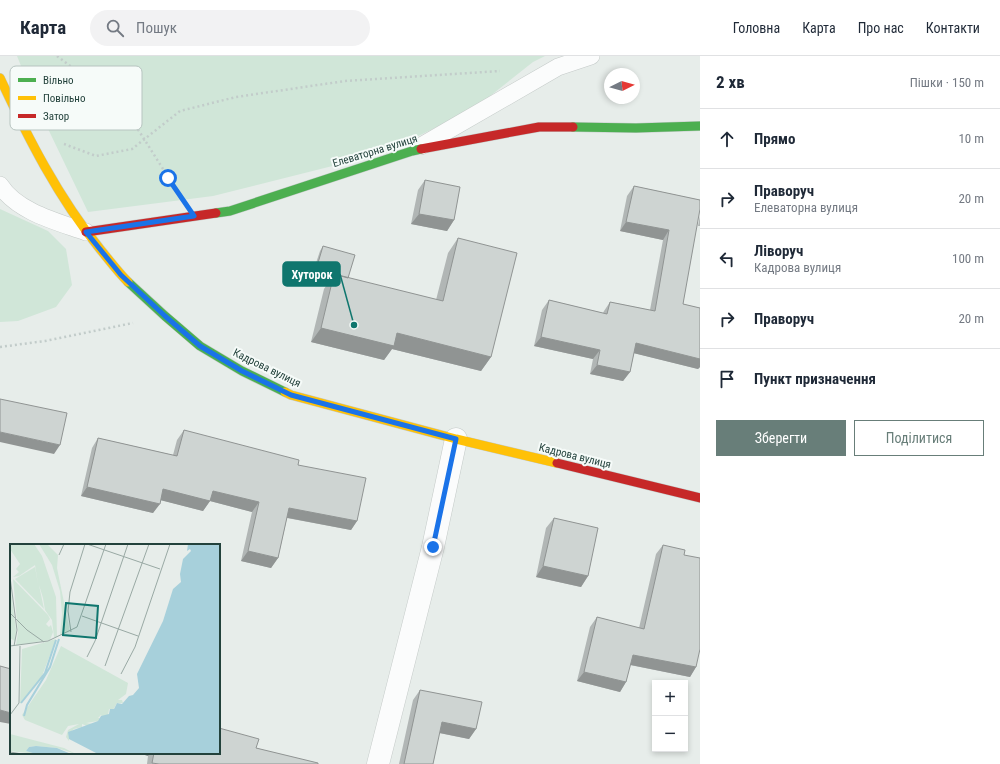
<!DOCTYPE html>
<html lang="uk">
<meta charset="utf-8">
<style>
body{margin:0;font-family:"Roboto Condensed",sans-serif;background:#f2f2f3;color:#1f2937}
.controls{position:absolute;right:12px;bottom:12px;display:grid;overflow:hidden;border-radius:0px;box-shadow:0 2px 6px #0003}
.controls button{width:36px;height:36px;display:grid;place-items:center;padding:0;border:0;border-bottom:1px solid #e0e1e3;background:#fff;color:#1f2937;font:20px sans-serif}
.compass{position:absolute;left:604px;top:12px;width:36px;height:36px;border-radius:50%;background:#fff;box-shadow:0 2px 6px #0003;rotate:85deg}
.stop{position:absolute;width:12px;height:12px;margin:-9px;border:3px solid #1a73e8;border-radius:50%;background:#fff}
.stop.end{background:#1a73e8;border-color:#fff;box-shadow:0 1px 4px #0008}
.list{margin:0;padding:0;list-style:none}
h2{display:flex;justify-content:space-between;align-items:center;height:52px;margin:0;padding:0 16px;font-size:17px}
h2 small{font-size:13px;font-weight:400;color:#747a83}
.list li{display:grid;grid-template-columns:26px 1fr auto;gap:12px;align-items:center;box-sizing:border-box;height:60px;padding:0 16px;border-top:1px solid #e0e1e3}
.list b{display:block;font-size:15px;white-space:nowrap}
.list p{margin:0;font-size:13px;white-space:nowrap;color:#747a83}
.list em{font-size:13px;font-style:normal;color:#747a83}
.actions{display:flex;gap:8px;padding:12px 16px}
.actions a{flex:1;padding:9px 0;border:1px solid #687e79;border-radius:0px;text-align:center;font-size:14px;color:#687e79}
.actions .main{background:#687e79;color:#fff}
.icon{flex:none;width:22px;height:22px;fill:none;stroke:currentColor;stroke-width:2;stroke-linecap:round;stroke-linejoin:round}
.map{position:relative;flex:none;width:700px;height:708px;overflow:hidden}
header{display:flex;align-items:center;gap:24px;box-sizing:border-box;height:56px;padding:0 20px;background:#fff;border-bottom:1px solid #e0e1e3}
header strong{font-size:19px}
nav{display:flex;gap:22px;margin-inline-start:auto;font-size:14px}
.search{width:280px;height:36px;background:#f2f2f3;display:flex;align-items:center;gap:10px;box-sizing:border-box;padding:0 14px;border-radius:22px;color:#747a83;font-size:15px}
main{display:flex}
aside{flex:1;background:#fff}
.map>svg:first-child{display:block}
.green{fill:#d0e6d8}
.lines{fill:none;stroke-linecap:round;stroke-linejoin:round}
.lane-casing{stroke:#c4cac8;stroke-width:18}
.street-casing{stroke:#c4cac8;stroke-width:23}
.fast-casing{stroke:#c3cac8;stroke-width:10}
.slow-casing{stroke:#c3cac8;stroke-width:10}
.jam-casing{stroke:#c3cac8;stroke-width:10}
.path{stroke:#c2ccca;stroke-width:2.5;stroke-dasharray:2 3;stroke-linecap:butt}
.lane{stroke:#fbfcfc;stroke-width:17}
.street{stroke:#fbfcfc;stroke-width:22}
.fast{stroke:#4caf50;stroke-width:9}
.slow{stroke:#ffc107;stroke-width:9}
.jam{stroke:#c62828;stroke-width:9}
.wall{fill:#b1b6b5}
.shaded-wall{fill:#909493}
.building{fill:#ced4d2;stroke:#909493}
.route{stroke:#1a73e8;stroke-width:5}
.labels{text-anchor:middle;dominant-baseline:central;stroke-width:4;stroke-linejoin:round;paint-order:stroke}
.street-label{font-size:11px;fill:#23423c;stroke:#f6fbf9}
.inset-river{fill:none;stroke:#a7d0db;stroke-width:2}
.inset-road{fill:none;stroke:#99a9a4;stroke-width:1}
.view{fill:#0f766e;fill-opacity:0.15;stroke:#0f766e;stroke-width:2}
.inset-edge{fill:none;stroke:#23423c;stroke-width:2}
.key{fill:#f6fbf9;stroke:#b7c4c0;stroke-width:1}
.key-label{font-size:11px;fill:#23423c}
.leader{fill:none;stroke:#0f766e;stroke-width:1.5}
.callout-dot{fill:#0f766e;stroke:#f6fbf9;stroke-width:1.5}
.callout{fill:#0f766e;stroke:#0f766e;stroke-width:1.5}
.callout-label{font-size:12px;text-anchor:middle;font-weight:bold;fill:#fff}
</style>
<header>
<strong>Карта</strong>
<div class="search"><svg class="icon" aria-label="search" viewBox="0 0 24 24"><circle cx="10" cy="10" r="6"/><path d="M15 15l6 6"/></svg>Пошук</div>
<nav><a>Головна</a><a>Карта</a><a>Про нас</a><a>Контакти</a></nav>
</header>
<main>
<div class="map">
<svg width="700" height="708" viewBox="0 0 700 708">
<rect width="100%" height="100%" fill="#e7edea"/>
<path class="green" d="M17,0H545L533,6L475,52L384,97L213,140L88,156L38,52Z
M0,153L48,175L66,193L72,229L56,251L18,265L0,266Z"/>
<g class="lines">
<defs>
<path id="lane" d="M421,90L558,11L591,0
M0,129C17,156 58,166 86,176"/>
<path id="street" d="M378,708L433,491L456,383"/>
<path id="fast" d="M573,71L636,72L700,70
M216,157L230,155L412,95L421,93
M128,226L165,260L200,290L242,315L285,336"/>
<path id="slow" d="M0,22C28,82 58,141 100,193C109,204 118,216 128,226
M285,336L291,339L456,383L557,407"/>
<path id="jam" d="M421,93L539,71H573
M86,176L216,157
M557,407L700,442"/>
</defs>
<use href="#lane" class="lane-casing"/>
<use href="#street" class="street-casing"/>
<use href="#fast" class="fast-casing"/>
<use href="#slow" class="slow-casing"/>
<use href="#jam" class="jam-casing"/>
<path class="path" d="M57,0L115,44L139,75L177,135
M64,88L96,100L132,93L180,55L236,41L345,25L500,15
M0,291L45,285L133,267"/>
<use href="#lane" class="lane"/>
<use href="#street" class="street"/>
<use href="#fast" class="fast"/>
<use href="#slow" class="slow"/>
<use href="#jam" class="jam"/>
</g>
<path class="wall" d="M425,124L454,164L447,175L411,168L418,134Z
M634,130L700,144L683,248L700,252V311L698,313L634,297L630,316L623,325L590,318L593,303L534,290L542,254L549,244L603,257L604,255L610,246L650,254L663,184L620,175L627,140Z
M700,160V170H698Z
M458,182L491,301L481,315L392,293L384,304L311,286L324,233L328,227L311,222L320,195L323,190L348,222L436,244L448,197Z
M184,374L298,409L357,465L351,474L287,462L278,502L271,512L241,505L252,456L210,445L203,455L161,444L153,457L81,440L92,392L98,382L173,399L177,384Z
M554,462L588,520L581,531L536,521L546,472Z
M663,489L684,499L696,611L690,621L630,609L626,626L620,636L577,625L590,571L597,561L639,572L656,498Z
M420,634L476,673L469,683L439,677L433,708H399L413,644Z
M256,692L318,708H147L148,700L139,697H219Z"/>
<path class="shaded-wall" d="M419,158L454,164L447,175L411,168Z
M626,166L669,174L663,184L620,175Z
M315,217L332,222L328,227L311,222Z
M321,272L397,277L491,301L481,315L392,293L384,304L311,286Z
M541,281L600,294L593,303L534,290Z
M636,287L700,303V311L698,313L629,296Z
M597,309L630,316L623,325L590,318Z
M0,376L60,389L54,398L0,386Z
M87,431L160,448L153,457L81,440Z
M163,433L213,435L259,446L252,456L210,445L203,455L156,443Z
M289,452L357,465L351,474L283,461Z
M248,495L278,502L271,512L241,505Z
M543,510L588,520L581,531L536,521Z
M633,599L696,611L690,621L626,608Z
M584,616L626,626L620,636L577,625Z
M0,654L11,657V668L0,666Z
M442,666L476,673L469,683L435,676Z
M139,697H150L148,700Z"/>
<path class="building" d="M425,124L460,131L454,164L419,158Z
M634,130L700,144V153L683,248L700,252V303L636,287L630,316L597,309L600,294L541,281L549,244L607,258L610,246L655,255L669,174L626,166Z
M458,182L517,197L491,301L397,277L394,290L321,272L334,218L443,245Z
M323,190L355,199L348,222L334,218L332,222L315,217Z
M0,343L67,357L60,389L0,376Z
M184,374L299,404L298,409L366,422L357,465L289,452L278,502L248,495L259,446L213,435L210,445L163,433L160,448L87,431L98,382L177,400Z
M554,462L598,472L588,520L543,510Z
M663,489L685,494L684,499L700,502V593L696,611L633,599L626,626L584,616L597,561L644,573Z
M0,610L11,613L10,616H11V657L0,654Z
M420,634L482,646L476,673L442,666L433,708H404Z
M219,672L259,683L256,692L318,707V708H159L152,707L154,697H219Z"/>
<g class="lines">
<path class="route" d="M168,122L194,160L86,176L121,219L165,260L200,290L242,315L291,339L456,383L433,491"/>
</g>
<g class="labels">
<g class="street-label">
<text transform="translate(375 95) rotate(-17)">Елеваторна вулиця</text>
<text transform="translate(267 312) rotate(26)">Кадрова вулиця</text>
<text transform="translate(575 400) rotate(14)">Кадрова вулиця</text>
</g>
</g>
<g transform="translate(10 488)">
<rect width="210" height="210" fill="#e7edea"/>
<path d="M0,0H24L32,12L46,53L47,93H44L42,76L35,66L33,54L29,41L34,65L5,35L25,23L28,40L25,21L9,32L3,33L9,28L6,25L10,20L0,5ZM29,0H37L48,11L47,24L60,88L50,91L52,70L50,47L42,21ZM3,35L38,71L40,75L36,80L39,83L41,81L43,88L40,96L6,101L8,88ZM0,41L6,86L5,97L0,94ZM46,95L32,132L10,160L12,105ZM51,102L118,139L116,150L108,156H112L113,159H107L103,166L99,165L98,171L93,174L91,171L88,174H92L88,177L76,179L83,180L77,182L72,180V183L64,185L59,189V197L56,193L58,186L69,180L58,182L52,191L15,176L12,171L36,136ZM0,190L54,204L66,210L47,204L26,202L19,203L16,207L26,210L0,207Z" fill="#d0e6d8"/>
<path d="M178,0H210V210H88L59,195L58,188L88,177L91,172L99,170L100,165H104L107,159L112,160L119,152L123,151L129,144L127,130L153,77L163,45L171,38L170,30L173,15L181,7L180,5L177,7ZM26,202L47,204L61,210H26L16,207L19,203Z" fill="#a7d0db"/>
<path class="inset-river" d="M11,159L35,129L46,96M14,172L17,161L40,123L49,95"/>
<path class="inset-road" d="M77,0L150,25M49,11L54,0M0,33L7,86L4,102M0,69L17,86L34,98M72,72L128,92M61,88L58,67L60,48L75,0M0,102L38,97L67,83L96,0M77,113L85,97L118,0M95,122L139,0M111,130L125,103L160,0M0,171L9,159L10,102M0,208L12,210"/>
<path class="view" d="M56,59L88,62L86,94L53,91Z"/>
<rect width="210" height="210" class="inset-edge"/>
</g>
<rect x="10" y="10" width="132" height="64" rx="6" class="key"/>
<rect x="18" y="22" width="18" height="4" fill="#4caf50"/>
<rect x="18" y="40" width="18" height="4" fill="#ffc107"/>
<rect x="18" y="58" width="18" height="4" fill="#c62828"/>
<g class="key-label">
<text x="43" y="28">Вільно</text>
<text x="43" y="46">Повільно</text>
<text x="43" y="64">Затор</text>
</g>
<path class="leader" d="M354 269L340 218"/>
<circle class="callout-dot" cx="354" cy="269" r="4"/>
<rect class="callout" x="283" y="206" width="57" height="24" rx="4"/>
<g class="callout-label">
<text x="312" y="223">Хуторок</text>
</g>
</svg>
<div class="controls">
<button>+</button>
<button>−</button>
</div>
<svg class="compass" viewBox="-18 -18 36 36"><path d="M0-13l5 13h-10z" fill="#e53935"/><path d="M0 13l5-13h-10z" fill="#747a83"/></svg>
<div class="stop" style="left:168px;top:122px"></div>
<div class="stop end" style="left:433px;top:491px"></div>
</div>
<aside>
<h2>2 хв<small>Пішки · 150 m</small></h2>
<ul class="list">
<li><svg class="icon" aria-label="ahead" viewBox="0 0 24 24"><path d="M12 20V5M6 11l6-6 6 6"/></svg><div><b>Прямо</b></div><em>10 m</em></li>
<li><svg class="icon" aria-label="right" viewBox="0 0 24 24"><path d="M7 20v-9h11M14 6l5 5-5 5"/></svg><div><b>Праворуч</b><p>Елеваторна вулиця</p></div><em>20 m</em></li>
<li><svg class="icon" aria-label="left" viewBox="0 0 24 24"><path d="M17 20v-9H6M10 6l-5 5 5 5"/></svg><div><b>Ліворуч</b><p>Кадрова вулиця</p></div><em>100 m</em></li>
<li><svg class="icon" aria-label="right" viewBox="0 0 24 24"><path d="M7 20v-9h11M14 6l5 5-5 5"/></svg><div><b>Праворуч</b></div><em>20 m</em></li>
<li><svg class="icon" aria-label="arrive" viewBox="0 0 24 24"><path d="M6 21V4h12l-3 4 3 4H6"/></svg><div><b>Пункт призначення</b></div></li>
</ul>
<div class="actions"><a class="main">Зберегти</a><a>Поділитися</a></div>
</aside>
</main>
